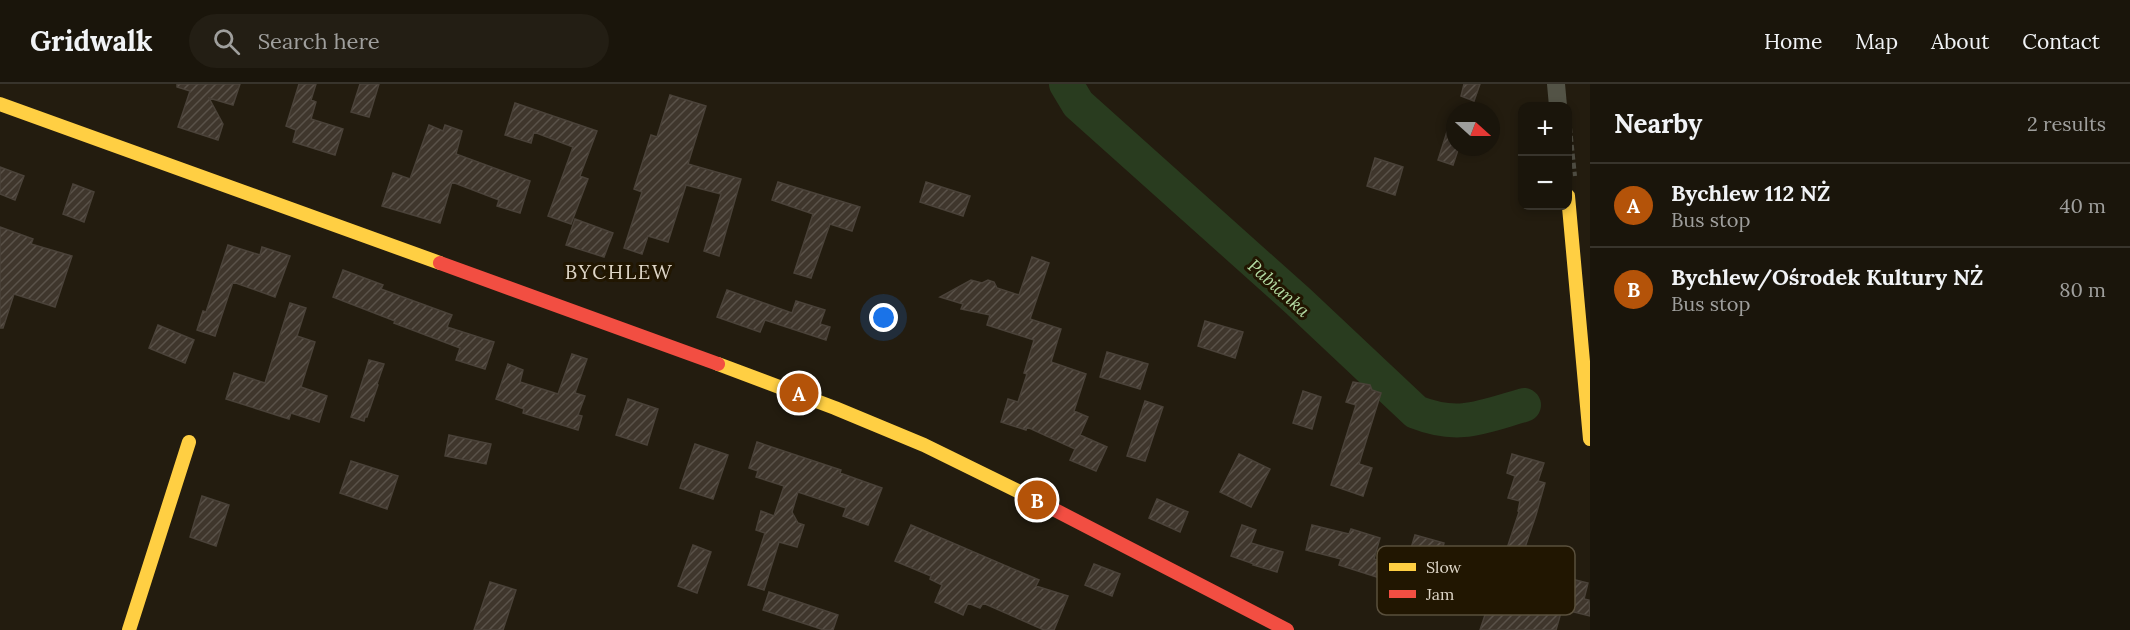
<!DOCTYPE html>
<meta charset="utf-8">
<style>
body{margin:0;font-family:Lora,serif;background:#231e14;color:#f1f3f6}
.controls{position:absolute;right:18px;top:18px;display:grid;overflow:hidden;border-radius:12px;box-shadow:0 3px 9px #0003}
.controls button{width:54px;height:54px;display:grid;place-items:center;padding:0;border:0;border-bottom:2px solid #38342c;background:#1a150b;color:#f1f3f6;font:30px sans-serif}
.compass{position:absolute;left:1446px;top:18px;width:54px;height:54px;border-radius:50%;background:#1a150b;box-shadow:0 3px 9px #0003;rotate:111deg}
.you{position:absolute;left:884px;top:234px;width:21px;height:21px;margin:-15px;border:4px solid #fff;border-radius:50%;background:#1a73e8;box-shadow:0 0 0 9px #1a73e833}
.badge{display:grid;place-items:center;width:39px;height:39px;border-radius:50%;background:#b45309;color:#fff;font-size:20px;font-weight:700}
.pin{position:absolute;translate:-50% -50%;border:3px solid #fff;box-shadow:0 2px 6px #0006}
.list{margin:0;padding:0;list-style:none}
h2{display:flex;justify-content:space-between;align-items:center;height:78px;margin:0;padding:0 24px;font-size:26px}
h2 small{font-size:20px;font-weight:400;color:#9f9f9d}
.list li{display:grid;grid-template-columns:39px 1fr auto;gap:18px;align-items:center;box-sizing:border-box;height:84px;padding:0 24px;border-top:2px solid #38342c}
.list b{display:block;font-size:22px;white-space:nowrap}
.list p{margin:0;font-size:20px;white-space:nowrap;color:#9f9f9d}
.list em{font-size:20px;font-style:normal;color:#9f9f9d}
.icon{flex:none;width:33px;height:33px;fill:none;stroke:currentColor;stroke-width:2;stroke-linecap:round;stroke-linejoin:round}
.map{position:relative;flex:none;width:1590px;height:546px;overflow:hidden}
header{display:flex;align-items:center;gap:36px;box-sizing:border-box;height:84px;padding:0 30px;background:#1a150b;border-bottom:2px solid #38342c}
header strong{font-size:28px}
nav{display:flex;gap:33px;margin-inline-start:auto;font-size:21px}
.search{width:420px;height:54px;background:#231e14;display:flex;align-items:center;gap:15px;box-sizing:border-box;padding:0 21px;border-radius:33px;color:#9f9f9d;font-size:22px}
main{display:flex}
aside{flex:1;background:#1a150b}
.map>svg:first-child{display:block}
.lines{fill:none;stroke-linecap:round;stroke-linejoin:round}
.river{stroke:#293c1f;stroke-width:34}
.building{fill:url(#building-hatch);stroke:#4a4239;stroke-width:1.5}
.path{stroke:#525045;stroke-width:4;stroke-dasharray:6 3;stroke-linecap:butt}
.street{stroke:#535346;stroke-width:18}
.slow{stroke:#ffcf43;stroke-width:14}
.jam{stroke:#f24e42;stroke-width:14}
.labels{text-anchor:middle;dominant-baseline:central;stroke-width:6;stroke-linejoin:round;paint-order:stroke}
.water-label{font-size:18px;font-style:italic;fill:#b2d9a1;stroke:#211601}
.quarter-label{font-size:20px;letter-spacing:1.5px;fill:#ded6c8;stroke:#211601}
.key{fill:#211601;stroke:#5a503d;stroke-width:1.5}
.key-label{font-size:16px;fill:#ded6c8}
</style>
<header>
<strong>Gridwalk</strong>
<div class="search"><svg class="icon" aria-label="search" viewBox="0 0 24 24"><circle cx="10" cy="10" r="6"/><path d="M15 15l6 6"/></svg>Search here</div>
<nav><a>Home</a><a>Map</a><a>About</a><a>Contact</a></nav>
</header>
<main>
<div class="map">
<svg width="1590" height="546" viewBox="0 0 1590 546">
<defs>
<pattern id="building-hatch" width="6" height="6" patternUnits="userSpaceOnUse" patternTransform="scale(1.5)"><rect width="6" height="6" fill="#3f362c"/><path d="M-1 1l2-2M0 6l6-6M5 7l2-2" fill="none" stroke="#5a5249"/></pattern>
</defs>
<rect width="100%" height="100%" fill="#231c0f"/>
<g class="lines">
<path class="river" d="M1066,0L1078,20L1298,217L1416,328C1459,345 1482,333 1524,321"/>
</g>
<path class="building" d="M177,0H240L233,21L209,14L223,40L218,56L178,43L190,7L177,3Z
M299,0H316L311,16L316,18L311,35L343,45L335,71L293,58L296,46L286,42Z
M360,0H379L369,33L351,28Z
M1464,0H1480L1474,17L1461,12Z
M670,11L706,22L688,80L741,95L719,172L704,167L721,110L686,101L668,158L648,152L642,170L624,164L642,108L634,105L651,51L657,53Z
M515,19L597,47L580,92L588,95L571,140L548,132L573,63L534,48L531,59L505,51Z
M1452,32L1455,33V63H1459L1453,81L1438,76Z
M429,41L443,47L445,41L462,47L456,70L530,97L520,129L497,122L499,116L452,98L440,139L382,122L393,89L410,95Z
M1375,74L1403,83L1395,111L1367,102Z
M0,83L24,92L15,116L0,110Z
M778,98L860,123L852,147L830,140L811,194L794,189L813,130L772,116Z
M926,98L970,112L963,132L920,118Z
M73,100L94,108L84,138L63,130Z
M575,135L613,149L604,173L566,161Z
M0,143L33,155L31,160L72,172L55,223L14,210L3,244H0Z
M228,161L260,171L262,163L290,172L275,213L233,198L215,252L197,246L203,227L206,228Z
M1032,173L1049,179L1030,235L1061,245L1051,278L1086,290L1074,327L1088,333L1080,351L1107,363L1096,387L1070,376L1075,365L1027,343L1026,346L1001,338L1008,315L1018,318L1027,290L1024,289L1034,256L987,241L990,231L961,225L963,220L940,213L971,196L982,199L988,196L994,198L997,204L1019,211Z
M343,186L383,201L381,205L452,231L447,243L494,258L485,285L456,276L460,264L394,239L395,237L333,213Z
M727,206L792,229L796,217L825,226L820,240L830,243L826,256L765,236L760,248L717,233Z
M290,219L306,224L297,252L315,258L301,303L327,312L319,338L291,329L289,335L226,315L234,289L265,299Z
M1205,237L1243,248L1235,274L1198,262Z
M158,241L194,256L185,279L149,264Z
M1107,268L1148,280L1140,305L1100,293Z
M572,270L587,275L575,309L585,312L578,331L582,332L578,346L523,329L524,325L496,315L508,280L523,286L520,298L558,310Z
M369,276L384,280L377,300L378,301L367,333H365L364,337L351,333Z
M1353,298L1370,301L1372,306L1381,309L1359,380L1372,384L1363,412L1331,401L1356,321L1346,318Z
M1303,307L1321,313L1312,345L1293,339Z
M628,315L658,325L647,361L616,351Z
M1145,317L1163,323L1145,377L1127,372Z
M449,351L491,360L486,380L445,372Z
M757,358L841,386L840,389L882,404L868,441L843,432L846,424L798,408L792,428L798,439L804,441L797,463L779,458L764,506L748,501L765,449L756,446L761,427L774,432L784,402L756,393L758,387L749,384Z
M695,360L728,371L713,415L680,404Z
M1239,370L1270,385L1251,423L1220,408Z
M1512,370L1544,379L1538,397L1545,399L1536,431L1512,502L1549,512L1555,491L1588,499L1584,515L1589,516L1590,532L1562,525L1556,546H1480L1519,428L1518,427L1520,417L1508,414L1515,392L1507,389Z
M351,377L398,392L387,425L340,409Z
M202,412L229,421L216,462L190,453Z
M1157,415L1188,428L1180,448L1149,434Z
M911,441L1039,496L1036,502L1068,512L1054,546H1044L983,519L980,524L968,519L963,531L935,518L942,501L930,495L931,492L895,477Z
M1242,441L1256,446L1251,459L1283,468L1277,488L1253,481L1254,480L1231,472Z
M1312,441L1349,450L1351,445L1380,454L1374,475L1405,484L1415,451L1444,459L1433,497L1460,505L1454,529L1402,513L1401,517L1379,510L1383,495L1339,481L1341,475L1306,466Z
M693,461L711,468L697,509L678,502Z
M1094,480L1120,490L1112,512L1085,501Z
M490,498L516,506L503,546H474Z
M769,508L838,531L833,546H824L763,526Z"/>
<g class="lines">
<path class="path" d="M1569,34L1575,92"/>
<path class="street" d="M1556,0L1558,22"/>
<path class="slow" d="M0,20L440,179
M1568,112L1590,355
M718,280L835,324L924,361L1028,412
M129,546L189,358"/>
<path class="jam" d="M440,179L718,280
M1028,412L1287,546"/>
</g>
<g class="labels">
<g class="water-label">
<text transform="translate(1279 204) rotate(42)">Pabianka</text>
</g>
<g class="quarter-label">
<text x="619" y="187">BYCHLEW</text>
</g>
</g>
<rect x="1377" y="462" width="198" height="69" rx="9" class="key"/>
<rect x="1389" y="479" width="27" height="8" fill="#ffcf43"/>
<rect x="1389" y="506" width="27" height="8" fill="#f24e42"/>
<g class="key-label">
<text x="1426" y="489">Slow</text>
<text x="1426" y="516">Jam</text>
</g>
</svg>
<div class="controls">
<button>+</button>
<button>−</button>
</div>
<svg class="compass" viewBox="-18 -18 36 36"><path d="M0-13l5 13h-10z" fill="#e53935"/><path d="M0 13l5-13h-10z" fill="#9f9f9d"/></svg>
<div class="you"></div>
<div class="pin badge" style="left:799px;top:309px">A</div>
<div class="pin badge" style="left:1037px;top:416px">B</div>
</div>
<aside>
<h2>Nearby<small>2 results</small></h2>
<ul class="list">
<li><span class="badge">A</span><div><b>Bychlew 112 NŻ</b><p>Bus stop</p></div><em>40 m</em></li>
<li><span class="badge">B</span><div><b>Bychlew/Ośrodek Kultury NŻ</b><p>Bus stop</p></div><em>80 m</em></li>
</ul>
</aside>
</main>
